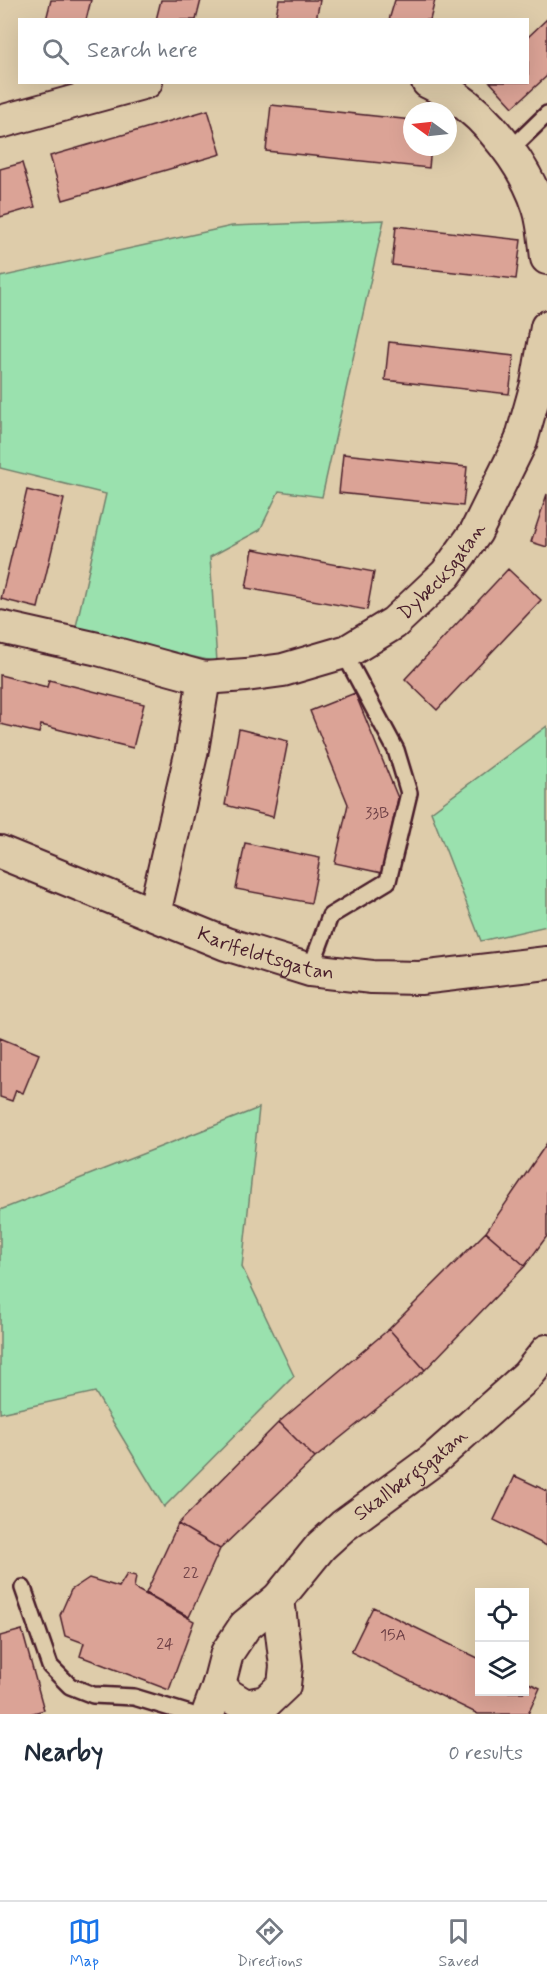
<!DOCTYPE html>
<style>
body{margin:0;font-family:Mynerve,sans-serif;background:#f2f2f3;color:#1f2937}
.controls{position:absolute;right:18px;bottom:18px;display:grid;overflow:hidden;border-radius:0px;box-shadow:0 6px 24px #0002}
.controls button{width:54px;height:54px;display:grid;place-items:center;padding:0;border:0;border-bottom:2px solid #e0e1e3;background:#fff;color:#1f2937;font:30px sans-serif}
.compass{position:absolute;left:403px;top:102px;width:54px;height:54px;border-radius:50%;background:#fff;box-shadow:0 6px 24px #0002;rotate:285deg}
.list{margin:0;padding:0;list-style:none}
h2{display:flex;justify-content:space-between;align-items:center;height:78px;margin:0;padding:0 24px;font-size:26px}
h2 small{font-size:20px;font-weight:400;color:#747a83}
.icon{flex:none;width:33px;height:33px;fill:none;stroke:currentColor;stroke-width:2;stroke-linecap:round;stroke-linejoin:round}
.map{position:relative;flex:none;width:547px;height:1714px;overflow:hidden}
.search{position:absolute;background:#fff;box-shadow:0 6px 24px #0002;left:18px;right:18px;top:18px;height:66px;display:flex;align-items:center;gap:15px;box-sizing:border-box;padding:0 21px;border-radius:0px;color:#747a83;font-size:22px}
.sheet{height:186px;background:#fff}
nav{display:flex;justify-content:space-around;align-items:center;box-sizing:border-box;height:84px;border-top:2px solid #e0e1e3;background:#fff;font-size:16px;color:#747a83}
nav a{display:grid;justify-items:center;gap:3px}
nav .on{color:#1a73e8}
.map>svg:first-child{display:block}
.green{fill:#9ae1ae;stroke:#72806c;stroke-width:1.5}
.building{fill:#dba396;stroke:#4a1f2b;stroke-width:1.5}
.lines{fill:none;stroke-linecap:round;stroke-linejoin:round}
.lane-casing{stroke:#4a1f2b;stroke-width:20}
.street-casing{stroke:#4a1f2b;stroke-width:36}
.lane{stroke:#deccaa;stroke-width:15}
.street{stroke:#deccaa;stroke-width:32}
.labels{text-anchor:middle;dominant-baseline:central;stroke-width:5;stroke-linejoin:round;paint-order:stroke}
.number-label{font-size:16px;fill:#6e4046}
.street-label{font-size:20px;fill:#4a1f2b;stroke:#deccaa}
</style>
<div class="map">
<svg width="547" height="1714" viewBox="0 0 547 1714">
<rect width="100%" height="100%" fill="#deccaa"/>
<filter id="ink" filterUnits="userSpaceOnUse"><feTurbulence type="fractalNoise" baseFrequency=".0167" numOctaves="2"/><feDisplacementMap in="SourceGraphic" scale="12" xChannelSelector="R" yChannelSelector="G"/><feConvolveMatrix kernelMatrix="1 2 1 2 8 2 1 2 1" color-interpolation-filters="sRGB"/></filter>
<g filter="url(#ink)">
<path class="green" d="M384,220L322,497L279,491L260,530L210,557L217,662L75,631L106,494L0,468V277L232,226Z
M547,726V926L481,941L431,812Z
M259,1108L242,1267L294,1376L164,1507L95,1392L0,1413V1210Z"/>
<path class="building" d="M51,0H91L86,20H46Z
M161,0H201L196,20H156Z
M279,0H320L316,20H275Z
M395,0H435L430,20H389Z
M547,19V76L513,107L490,82H528V37Z
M271,105L412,120V147H431L429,168L266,151Z
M208,110L221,154L63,200L50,156Z
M22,163L35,207L0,217V169Z
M396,226L521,240L516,279L392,265Z
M389,342L514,356L509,394L385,380Z
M343,454L467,467L463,506L339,493Z
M27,490L64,499L38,608L1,599Z
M547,494V547L531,542Z
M253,549L374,572L367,610L246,588Z
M508,569L541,600L437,710L405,679Z
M0,675L47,687L49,680L144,704L133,748L41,725L39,733L0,724Z
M355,693L398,798L382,873L335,863L348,804L310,711Z
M239,729L288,741L273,817L225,805Z
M245,843L320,858L311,903L236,889Z
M0,1038L39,1054L23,1093L16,1090L12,1101L0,1097Z
M547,1143V1236L525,1266L486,1232Z
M486,1232L525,1266L425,1370L389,1329Z
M389,1329L425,1370L315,1458L279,1422Z
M279,1422L315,1458L220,1549L178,1524Z
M515,1476L547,1491V1546L494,1520Z
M178,1524L220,1549L189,1617L146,1593Z
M127,1574L136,1576L134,1588L194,1621L169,1690L80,1656L84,1643L65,1636L60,1615L71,1590L89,1578L119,1587Z
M373,1607L480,1659V1692H524V1681L540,1688L528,1714H478L351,1652Z
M22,1630L44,1710L30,1714H0V1636Z"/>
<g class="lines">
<defs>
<path id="lane" d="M509,151L547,114
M310,970L330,916L388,881L409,793L396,750L344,653
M23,1588L50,1666L70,1686L93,1695L134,1697L190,1714"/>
<g id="street">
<path d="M428,82C436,86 446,90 453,95C489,119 526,166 539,208C544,223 545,242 547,258"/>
<path d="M0,122L146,82"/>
<path id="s1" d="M0,627L98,649L204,678L246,675L283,670L348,651L394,623L446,574L476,532L521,441L537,384L547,327"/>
<path id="s2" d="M0,852L226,944L310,970L372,977L420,978L547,963"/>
<path d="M154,914L192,750L204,678"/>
<path d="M219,1684L228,1695L246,1706L266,1702L284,1685L286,1666L278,1599"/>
<path id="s3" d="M208,1714L219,1684L227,1653L245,1626L278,1599L321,1546L343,1526L433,1460L527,1376L547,1351"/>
</g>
</defs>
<use href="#lane" class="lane-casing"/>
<use href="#street" class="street-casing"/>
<use href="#lane" class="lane"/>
<use href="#street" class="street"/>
</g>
</g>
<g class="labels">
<g class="number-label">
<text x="377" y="813">33B</text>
<text x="191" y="1573">22</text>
<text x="393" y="1635">15A</text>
<text x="165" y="1644">24</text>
</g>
<g class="street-label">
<text stroke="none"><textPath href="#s1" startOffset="482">Dybecksgatan</textPath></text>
<text stroke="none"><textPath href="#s2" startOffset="285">Karlfeldtsgatan</textPath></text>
<text stroke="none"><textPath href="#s3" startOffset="322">Skallbergsgatan</textPath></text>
</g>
</g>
</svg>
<div class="controls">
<button><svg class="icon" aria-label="locate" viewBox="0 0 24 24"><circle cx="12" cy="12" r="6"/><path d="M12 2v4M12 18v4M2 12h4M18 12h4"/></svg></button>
<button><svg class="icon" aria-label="layers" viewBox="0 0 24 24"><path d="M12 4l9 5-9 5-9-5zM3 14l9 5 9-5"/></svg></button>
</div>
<svg class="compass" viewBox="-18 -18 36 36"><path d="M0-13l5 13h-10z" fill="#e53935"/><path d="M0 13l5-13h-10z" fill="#747a83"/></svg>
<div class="search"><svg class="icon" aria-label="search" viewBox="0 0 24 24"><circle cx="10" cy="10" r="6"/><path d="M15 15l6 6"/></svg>Search here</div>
</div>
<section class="sheet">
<h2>Nearby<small>0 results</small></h2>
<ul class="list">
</ul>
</section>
<nav>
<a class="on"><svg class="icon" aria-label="map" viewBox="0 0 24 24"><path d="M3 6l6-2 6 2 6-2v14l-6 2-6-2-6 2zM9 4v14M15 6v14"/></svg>Map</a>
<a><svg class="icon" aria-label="directions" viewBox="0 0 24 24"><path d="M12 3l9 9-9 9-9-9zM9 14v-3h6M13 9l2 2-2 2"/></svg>Directions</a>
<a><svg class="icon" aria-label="saved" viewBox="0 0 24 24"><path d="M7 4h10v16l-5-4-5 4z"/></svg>Saved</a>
</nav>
